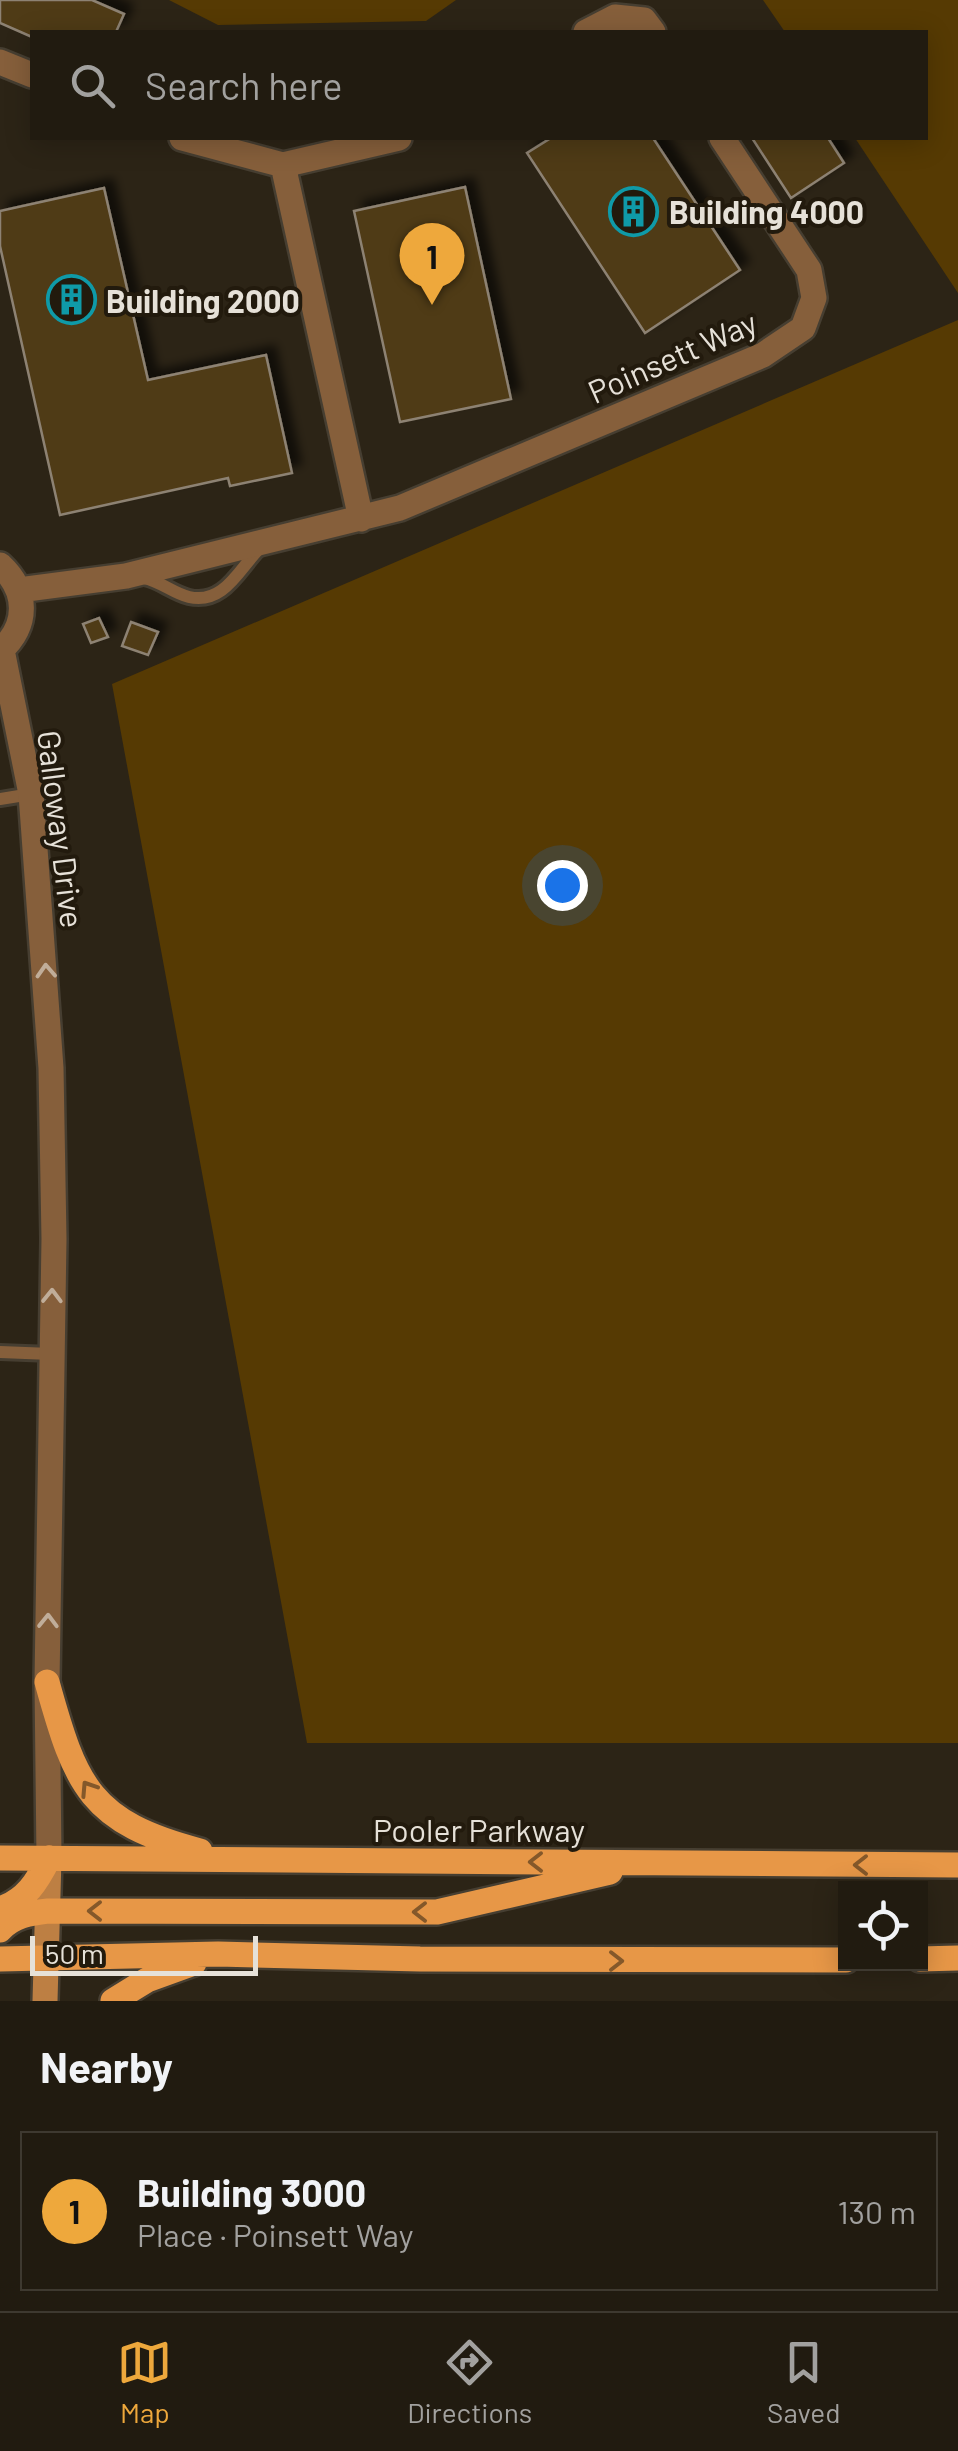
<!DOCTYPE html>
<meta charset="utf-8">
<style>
body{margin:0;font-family:Barlow,sans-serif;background:#292419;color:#f1f3f6}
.controls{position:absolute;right:30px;bottom:30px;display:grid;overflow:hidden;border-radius:0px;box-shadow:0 5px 25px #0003}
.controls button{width:90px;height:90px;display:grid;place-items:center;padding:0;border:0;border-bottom:2px solid #3e3930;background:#211b10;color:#f1f3f6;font:50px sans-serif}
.scale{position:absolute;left:30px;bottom:25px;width:228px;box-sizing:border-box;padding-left:10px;border:5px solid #e6e1d8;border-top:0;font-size:28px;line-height:35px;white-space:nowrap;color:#e6e1d8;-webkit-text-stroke:8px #221a0d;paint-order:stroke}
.you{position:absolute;left:562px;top:885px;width:35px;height:35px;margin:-25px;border:8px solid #fff;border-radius:50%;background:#1a73e8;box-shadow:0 0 0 15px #1a73e833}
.badge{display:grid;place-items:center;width:65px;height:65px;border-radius:50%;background:#eea83c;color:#111;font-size:32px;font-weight:700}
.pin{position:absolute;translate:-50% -82px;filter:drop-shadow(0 2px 5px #0008)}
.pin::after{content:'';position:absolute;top:52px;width:35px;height:30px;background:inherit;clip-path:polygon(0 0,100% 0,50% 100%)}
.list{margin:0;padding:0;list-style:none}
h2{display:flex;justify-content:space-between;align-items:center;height:130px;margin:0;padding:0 40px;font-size:42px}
h2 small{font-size:32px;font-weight:400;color:#a2a19f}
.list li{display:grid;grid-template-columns:65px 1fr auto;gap:30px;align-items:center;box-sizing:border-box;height:160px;margin:0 20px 20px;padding:0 20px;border:2px solid #3e3930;border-radius:0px}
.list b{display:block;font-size:38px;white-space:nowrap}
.list p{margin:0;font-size:32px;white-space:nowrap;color:#a2a19f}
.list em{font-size:32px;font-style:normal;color:#a2a19f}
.icon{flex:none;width:55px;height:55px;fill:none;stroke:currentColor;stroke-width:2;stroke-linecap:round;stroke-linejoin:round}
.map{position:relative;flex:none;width:958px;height:2001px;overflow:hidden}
.search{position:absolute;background:#211b10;box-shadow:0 5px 25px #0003;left:30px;right:30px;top:30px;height:110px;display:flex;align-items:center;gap:25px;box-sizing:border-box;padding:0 35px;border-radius:0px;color:#a2a19f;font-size:38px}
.sheet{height:310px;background:#211b10}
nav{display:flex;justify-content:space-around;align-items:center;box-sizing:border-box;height:140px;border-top:2px solid #3e3930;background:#211b10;font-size:28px;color:#a2a19f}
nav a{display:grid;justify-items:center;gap:5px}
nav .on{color:#eea83c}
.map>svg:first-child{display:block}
.green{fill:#563a03}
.building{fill:#4f3a16;stroke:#8d8273;stroke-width:2.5;filter:url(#shadow)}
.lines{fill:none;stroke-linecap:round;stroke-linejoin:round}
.lane-casing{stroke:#463e31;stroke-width:18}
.street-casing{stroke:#463e31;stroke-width:30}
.secondary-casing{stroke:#463e31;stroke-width:30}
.primary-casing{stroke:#463e31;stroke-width:30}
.lane{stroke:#865f3b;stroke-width:12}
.street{stroke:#865f3b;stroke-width:25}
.secondary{stroke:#bd7f43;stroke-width:25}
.primary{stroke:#e79747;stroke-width:25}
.oneway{stroke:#c0ad99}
.oneway2{stroke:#84582a}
.labels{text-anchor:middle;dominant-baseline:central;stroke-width:8;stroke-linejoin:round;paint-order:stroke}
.poi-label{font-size:32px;font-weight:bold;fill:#e6e1d8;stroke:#221a0d;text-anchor:start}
.street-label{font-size:32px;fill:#e6e1d8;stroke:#221a0d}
</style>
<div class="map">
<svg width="958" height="2001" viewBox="0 0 958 2001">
<defs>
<filter id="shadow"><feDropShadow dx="9" dy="-9" stdDeviation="5" flood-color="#0009"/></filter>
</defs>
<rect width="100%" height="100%" fill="#2c2416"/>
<path class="green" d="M169,0H456L426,21L218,25Z
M763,0H958V293L855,138H926V32H785Z
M958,320V1743H307L112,684Z"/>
<path class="building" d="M0,0H92L124,14L116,32H32V37L0,23Z
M551,138H653L740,270L645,333L527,153Z
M752,138H828L844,163L791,198Z
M465,187L511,399L400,422L354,211Z
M104,188L148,380L266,355L292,473L230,486L228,478L60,515L0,246V211Z
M99,618L108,637L91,643L83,624Z
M131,622L158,632L148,655L122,646Z"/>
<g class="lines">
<defs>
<path id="lane" d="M144,578C160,581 173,593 189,597C224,605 239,569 259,549
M0,799L31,794
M0,1352L51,1354"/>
<path id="street" d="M586,32L615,17L644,20L653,32
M0,62L32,75
M182,138L283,165L399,138
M283,165L361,519
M0,565C28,591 29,625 0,651
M19,590L126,576L400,508L763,355L803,328L814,298L809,270L722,138
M2,650L31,794L51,1068L54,1239L47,1682L49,1858"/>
<path id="secondary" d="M45,2001L49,1858"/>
<path id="primary" d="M47,1682C76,1787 90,1822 200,1851
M0,1858L958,1865
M0,1909C26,1900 37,1882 49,1858
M0,1930C13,1916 30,1913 48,1911L437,1912L610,1872
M0,1959L218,1954L420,1959L846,1960
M920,1959L958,1958
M113,2001L147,1980L194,1963"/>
</defs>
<use href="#lane" class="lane-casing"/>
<use href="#street" class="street-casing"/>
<use href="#secondary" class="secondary-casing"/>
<use href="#primary" class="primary-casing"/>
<use href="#lane" class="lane"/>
<use href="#street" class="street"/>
<use href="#secondary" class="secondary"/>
<use href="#primary" class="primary"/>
</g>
<defs><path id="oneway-chevron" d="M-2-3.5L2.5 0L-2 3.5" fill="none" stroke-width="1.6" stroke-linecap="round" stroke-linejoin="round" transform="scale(2.5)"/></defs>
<g class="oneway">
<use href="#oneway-chevron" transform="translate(46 971) rotate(-93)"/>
<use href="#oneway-chevron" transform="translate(52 1296) rotate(-89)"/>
<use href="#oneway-chevron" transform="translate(48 1621) rotate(-89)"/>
</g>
<g class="oneway2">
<use href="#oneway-chevron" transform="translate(88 1788) rotate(-123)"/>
<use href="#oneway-chevron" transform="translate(536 1862) rotate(-180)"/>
<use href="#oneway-chevron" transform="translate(861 1865) rotate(-180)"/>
<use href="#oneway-chevron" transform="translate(95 1911) rotate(-180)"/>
<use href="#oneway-chevron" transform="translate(420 1912) rotate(180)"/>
<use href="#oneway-chevron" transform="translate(616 1961)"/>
</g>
<defs>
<symbol id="building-ring" viewBox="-11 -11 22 22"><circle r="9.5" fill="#221a0d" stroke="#0f9aa8" stroke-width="1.5"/><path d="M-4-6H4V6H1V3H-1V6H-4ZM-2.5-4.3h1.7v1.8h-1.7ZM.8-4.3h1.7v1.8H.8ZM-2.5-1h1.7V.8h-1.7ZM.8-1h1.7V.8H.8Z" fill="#0f9aa8"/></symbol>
</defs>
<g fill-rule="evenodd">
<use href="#building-ring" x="606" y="184" width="55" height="55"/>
<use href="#building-ring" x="44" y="272" width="55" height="55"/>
</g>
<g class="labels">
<g class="poi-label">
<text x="669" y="211">Building 4000</text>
<text x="106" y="300">Building 2000</text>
</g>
<g class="street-label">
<text transform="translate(672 356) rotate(-24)">Poinsett Way</text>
<text transform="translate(62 829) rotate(83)">Galloway Drive</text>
<text x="479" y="1829">Pooler Parkway</text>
</g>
</g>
</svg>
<div class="controls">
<button><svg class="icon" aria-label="locate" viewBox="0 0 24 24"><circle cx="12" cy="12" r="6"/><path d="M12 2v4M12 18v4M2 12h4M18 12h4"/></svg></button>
</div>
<div class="scale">50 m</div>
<div class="you"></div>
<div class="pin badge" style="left:432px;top:305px">1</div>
<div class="search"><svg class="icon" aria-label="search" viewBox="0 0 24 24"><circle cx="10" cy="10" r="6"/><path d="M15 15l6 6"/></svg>Search here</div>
</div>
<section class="sheet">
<h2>Nearby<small></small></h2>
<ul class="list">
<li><span class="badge">1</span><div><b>Building 3000</b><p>Place · Poinsett Way</p></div><em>130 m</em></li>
</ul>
</section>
<nav>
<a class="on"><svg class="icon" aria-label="map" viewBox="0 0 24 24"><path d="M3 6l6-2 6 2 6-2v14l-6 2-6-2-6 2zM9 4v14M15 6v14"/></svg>Map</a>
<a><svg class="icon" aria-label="directions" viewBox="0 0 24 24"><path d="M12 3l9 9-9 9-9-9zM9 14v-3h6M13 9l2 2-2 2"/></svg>Directions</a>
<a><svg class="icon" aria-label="saved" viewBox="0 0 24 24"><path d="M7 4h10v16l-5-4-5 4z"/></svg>Saved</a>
</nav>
